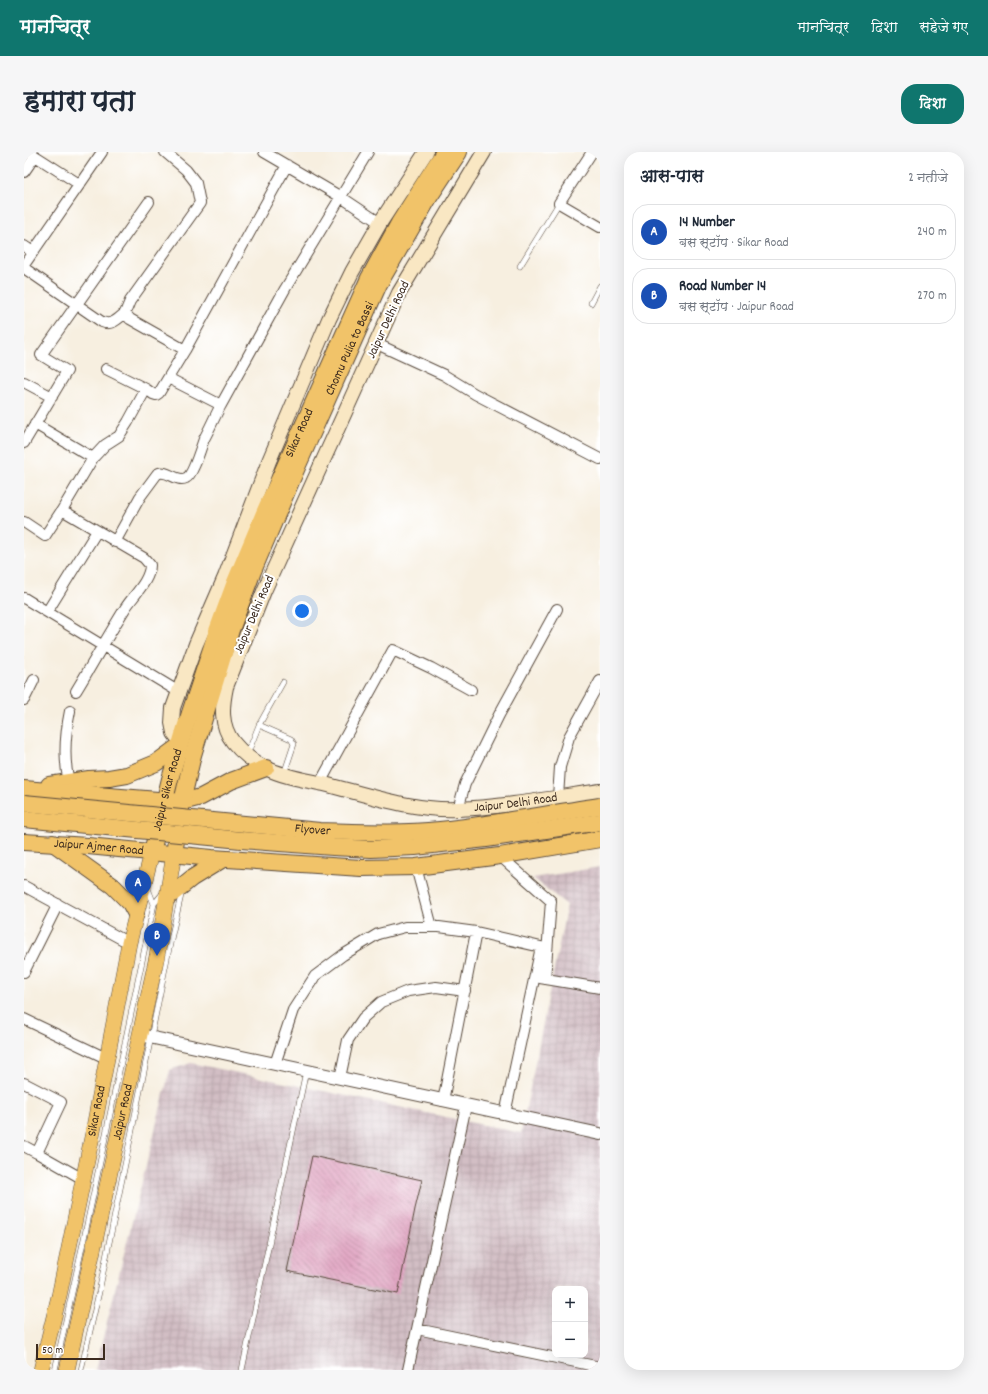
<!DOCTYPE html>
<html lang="hi">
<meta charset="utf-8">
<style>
body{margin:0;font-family:Dekko,"Playpen Sans Deva",sans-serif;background:#f6f6f7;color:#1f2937}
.controls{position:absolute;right:12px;bottom:12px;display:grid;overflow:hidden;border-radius:8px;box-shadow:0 4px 16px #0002}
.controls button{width:36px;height:36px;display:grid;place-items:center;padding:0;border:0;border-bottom:1px solid #e0e1e3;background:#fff;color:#1f2937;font:20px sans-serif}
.scale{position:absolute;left:12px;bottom:10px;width:69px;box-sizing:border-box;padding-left:4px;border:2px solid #3b2a1e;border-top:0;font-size:11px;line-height:14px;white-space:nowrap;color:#3b2a1e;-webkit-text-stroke:3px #fff;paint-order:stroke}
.you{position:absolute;left:278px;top:459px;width:14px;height:14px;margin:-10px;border:3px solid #fff;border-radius:50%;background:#1a73e8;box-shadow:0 0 0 6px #1a73e833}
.badge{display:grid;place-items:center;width:26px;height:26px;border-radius:50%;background:#0f766e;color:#fff;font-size:13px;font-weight:700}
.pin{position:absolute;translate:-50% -33px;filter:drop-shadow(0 1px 2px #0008)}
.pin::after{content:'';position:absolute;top:21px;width:14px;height:12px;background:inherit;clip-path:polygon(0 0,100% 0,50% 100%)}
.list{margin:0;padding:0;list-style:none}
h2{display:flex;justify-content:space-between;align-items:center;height:52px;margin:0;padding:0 16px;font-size:17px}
h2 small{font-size:13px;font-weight:400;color:#747a83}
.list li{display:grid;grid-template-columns:26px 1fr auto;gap:12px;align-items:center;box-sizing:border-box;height:56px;margin:0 8px 8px;padding:0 8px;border:1px solid #e0e1e3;border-radius:16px}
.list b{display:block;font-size:15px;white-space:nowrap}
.list p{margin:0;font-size:13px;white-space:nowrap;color:#747a83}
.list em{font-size:13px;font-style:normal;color:#747a83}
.map{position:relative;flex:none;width:576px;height:1218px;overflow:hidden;border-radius:16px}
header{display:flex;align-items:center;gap:24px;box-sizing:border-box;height:56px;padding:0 20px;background:#0f766e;color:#fff}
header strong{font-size:19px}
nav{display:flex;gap:22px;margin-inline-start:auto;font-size:14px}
.intro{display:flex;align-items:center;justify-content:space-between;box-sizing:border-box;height:96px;padding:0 24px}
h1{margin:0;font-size:28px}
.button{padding:10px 18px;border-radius:16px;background:#0f766e;color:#fff;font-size:14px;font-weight:700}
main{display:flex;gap:24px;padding:0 24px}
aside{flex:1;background:#fff;border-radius:16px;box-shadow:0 4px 16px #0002}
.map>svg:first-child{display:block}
.industrial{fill:url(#industrial-grid);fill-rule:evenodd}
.building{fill:url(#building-back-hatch)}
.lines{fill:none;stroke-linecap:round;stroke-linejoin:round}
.service-casing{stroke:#57483b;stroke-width:6}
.minor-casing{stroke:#57483b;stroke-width:12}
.tertiary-casing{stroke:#57483b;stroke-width:14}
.secondary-casing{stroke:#57483b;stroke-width:16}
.primary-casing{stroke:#57483b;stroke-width:16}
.trunk-casing{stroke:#57483b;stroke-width:18}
.service{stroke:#fff;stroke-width:5}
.minor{stroke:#fff;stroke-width:10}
.tertiary{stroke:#fff;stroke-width:12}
.secondary{stroke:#f9e7c3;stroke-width:14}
.primary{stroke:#f1c369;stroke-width:15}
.trunk{stroke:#f1c369;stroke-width:16}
.trunk-bridge-casing{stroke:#57483b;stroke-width:18;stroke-linecap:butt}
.trunk-bridge{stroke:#f1c369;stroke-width:16}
.labels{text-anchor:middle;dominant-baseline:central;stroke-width:4;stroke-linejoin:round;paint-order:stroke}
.street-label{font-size:13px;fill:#3b2a1e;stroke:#fff}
</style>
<header>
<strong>मानचित्र</strong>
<nav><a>मानचित्र</a><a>दिशा</a><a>सहेजे गए</a></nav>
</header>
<div class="intro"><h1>हमारा पता</h1><a class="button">दिशा</a></div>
<main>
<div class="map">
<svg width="576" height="1218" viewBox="0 0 576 1218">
<defs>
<pattern id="industrial-grid" width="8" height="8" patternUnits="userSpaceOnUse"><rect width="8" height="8" fill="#d2bec4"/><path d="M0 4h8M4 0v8" fill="none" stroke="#b5a3a8"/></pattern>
<pattern id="building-back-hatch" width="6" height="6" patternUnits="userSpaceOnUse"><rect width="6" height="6" fill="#e2a8c5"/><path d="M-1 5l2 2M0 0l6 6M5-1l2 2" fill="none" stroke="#b8899f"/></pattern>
</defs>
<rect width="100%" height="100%" fill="#fff"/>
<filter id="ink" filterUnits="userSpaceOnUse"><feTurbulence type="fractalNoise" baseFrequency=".025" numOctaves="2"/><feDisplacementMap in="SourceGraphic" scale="8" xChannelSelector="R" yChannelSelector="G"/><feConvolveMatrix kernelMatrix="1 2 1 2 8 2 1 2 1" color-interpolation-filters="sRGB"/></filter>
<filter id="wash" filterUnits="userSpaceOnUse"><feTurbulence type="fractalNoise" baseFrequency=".012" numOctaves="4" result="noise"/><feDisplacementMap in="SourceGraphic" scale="16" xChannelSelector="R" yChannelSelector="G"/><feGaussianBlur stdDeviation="0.9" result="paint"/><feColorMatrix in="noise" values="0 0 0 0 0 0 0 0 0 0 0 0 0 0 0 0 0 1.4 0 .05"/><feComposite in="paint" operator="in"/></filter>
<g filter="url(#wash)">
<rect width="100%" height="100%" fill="#f7efe0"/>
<path class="industrial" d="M576,715V1218H71L146,918L167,911L497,981L543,753L509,726ZM531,1137H561V1203H531Z"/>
<g id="blocks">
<path class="building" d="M288,1004L398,1028L391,1057L374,1142L263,1119Z"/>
</g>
</g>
<g filter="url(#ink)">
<use href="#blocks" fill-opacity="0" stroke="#57483b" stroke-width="1"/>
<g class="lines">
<defs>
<path id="service" d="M496,114L535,51
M567,151L576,134
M235,573L267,587L270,592L260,622
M223,603L235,573L259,530
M123,734L130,752
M31,1218L61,1082L130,752L139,741
M57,1218L75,1140L147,787L158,739
M218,1218L282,919"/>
<path id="minor" d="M5,0L55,32
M141,0L162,18L172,31L176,51L106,149L101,161L106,167L161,198L144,226
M240,0L317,45L356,71
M568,0L535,51L576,75
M0,20L11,4
M0,94L9,100
M0,113L78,0
M0,116L78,170C88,174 94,167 101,161
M353,192L420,223L451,242L576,307
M161,198L263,13
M82,217L122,237
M0,230L28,245
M197,253L261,137L344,0
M11,272L69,306
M0,291L43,219L17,203L125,50
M38,358L69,306L81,293L95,284L104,270L122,237L129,242L132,243L135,241L144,226L197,253C191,264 186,276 180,287C177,295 169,323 162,326C152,331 143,316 133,322L116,345L91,390
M0,370L21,384L38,358L120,406L126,413C126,428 110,443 102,455C85,482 69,511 52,539
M0,446L155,540
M23,460L73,379
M0,548L10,528
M45,630C39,606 41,583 46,559
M296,631L369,498L407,516L447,538
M534,645L536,615L545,585L576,529
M434,657L441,632L475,563L533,457
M476,704L527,749L521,827
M392,715L408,775
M0,734L105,791
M0,820L34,752
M516,826L576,836
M0,867L84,907
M251,912L269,858L291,824L319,803L354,782L381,775H415L452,780
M316,926L324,888L339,866L357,850L384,839L412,835L441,839
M0,931L37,950L13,1001L0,994
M419,949L452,780L517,795L481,962
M13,1001L59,1027
M393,1177L576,1215
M384,1218L442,954"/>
<path id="tertiary" d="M116,883L576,982"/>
<g id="secondary">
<path id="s1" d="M460,0L375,141L240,439L202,535C198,554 196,573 209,590C217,600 230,611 242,616C260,625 281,628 300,632C344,643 389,659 434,657C482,655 529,646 576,639"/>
<path d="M157,590L150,581L148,571L149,556L172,492L201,425L245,309L305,167L328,120L356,71L402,0"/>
</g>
<g id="primary">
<path id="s2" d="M17,1218L35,1144L69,980L105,791L128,700"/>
<path id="s3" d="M43,1218L133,804L150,702"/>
</g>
<g id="trunk">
<path d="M25,633L65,627L85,626L103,623L132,611L155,594"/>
<path d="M0,637L158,650L177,645L207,629L242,616"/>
<path id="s4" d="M0,690L64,694L188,706L337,716L392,715L476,704L576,687"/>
<path d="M29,691L89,734L106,751L112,762"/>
<path id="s5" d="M128,700L146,627L161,576L193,479L211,430L240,361L345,126L375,71L420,0"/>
<path id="s6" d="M150,702L158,650L169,603L207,478L229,419L274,313L355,132L406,44L435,0"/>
<path d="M143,746L168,726L199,707"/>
</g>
</defs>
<use href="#service" class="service-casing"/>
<use href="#minor" class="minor-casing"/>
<use href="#tertiary" class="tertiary-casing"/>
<use href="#secondary" class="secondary-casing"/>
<use href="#primary" class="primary-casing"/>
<use href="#trunk" class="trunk-casing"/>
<use href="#service" class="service"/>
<use href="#minor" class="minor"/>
<use href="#tertiary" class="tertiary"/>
<use href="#secondary" class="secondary"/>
<use href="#primary" class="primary"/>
<use href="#trunk" class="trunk"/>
<defs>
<g id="trunk-bridge">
<path id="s7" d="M0,651L296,679C336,680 376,682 416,678C469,672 523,662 576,654"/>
<path d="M0,667L217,688L309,695L347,697L391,695L462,687L576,670"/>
</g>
</defs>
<use href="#trunk-bridge" class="trunk-bridge-casing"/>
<use href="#trunk-bridge" class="trunk-bridge"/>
</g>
</g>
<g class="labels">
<g class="street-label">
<text transform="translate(365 168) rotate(-65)">Jaipur Delhi Road</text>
<text stroke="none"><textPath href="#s6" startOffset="537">Chomu Pulia to Bassi</textPath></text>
<text stroke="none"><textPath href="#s5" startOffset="445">Sikar Road</textPath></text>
<text transform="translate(231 463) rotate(-67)">Jaipur Delhi Road</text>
<text stroke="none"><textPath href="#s5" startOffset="64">Jaipur Sikar Road</textPath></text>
<text stroke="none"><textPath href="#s1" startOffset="950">Jaipur Delhi Road</textPath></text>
<text stroke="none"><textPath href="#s7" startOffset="290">Flyover</textPath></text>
<text stroke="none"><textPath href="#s4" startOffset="75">Jaipur Ajmer Road</textPath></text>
<text stroke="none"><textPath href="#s2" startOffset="265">Sikar Road</textPath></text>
<text stroke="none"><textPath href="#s3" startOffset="264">Jaipur Road</textPath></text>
</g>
</g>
</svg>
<div class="controls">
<button>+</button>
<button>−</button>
</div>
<div class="scale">50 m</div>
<div class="you"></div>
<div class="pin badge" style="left:114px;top:751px;background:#1a4fb4">A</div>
<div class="pin badge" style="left:133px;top:804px;background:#1a4fb4">B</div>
</div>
<aside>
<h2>आस-पास<small>2 नतीजे</small></h2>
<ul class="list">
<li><span class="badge" style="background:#1a4fb4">A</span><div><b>14 Number</b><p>बस स्टॉप · Sikar Road</p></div><em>240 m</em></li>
<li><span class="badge" style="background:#1a4fb4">B</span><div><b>Road Number 14</b><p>बस स्टॉप · Jaipur Road</p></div><em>270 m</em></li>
</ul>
</aside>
</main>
